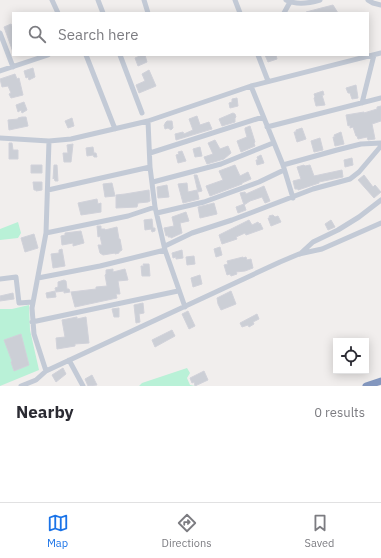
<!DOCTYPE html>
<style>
body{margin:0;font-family:"IBM Plex Sans",sans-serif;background:#f7f7f7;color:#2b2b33}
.controls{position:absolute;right:12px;bottom:12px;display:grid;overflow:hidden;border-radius:0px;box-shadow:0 2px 10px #0003}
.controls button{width:36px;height:36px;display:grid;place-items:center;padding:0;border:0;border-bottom:1px solid #e1e1e2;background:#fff;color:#2b2b33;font:20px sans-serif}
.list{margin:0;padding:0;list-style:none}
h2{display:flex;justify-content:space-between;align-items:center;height:52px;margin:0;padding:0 16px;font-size:17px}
h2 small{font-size:13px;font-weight:400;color:#7c7c81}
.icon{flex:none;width:22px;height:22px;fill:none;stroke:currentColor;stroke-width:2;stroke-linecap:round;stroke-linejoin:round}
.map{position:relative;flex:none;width:381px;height:386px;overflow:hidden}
.search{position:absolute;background:#fff;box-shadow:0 2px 10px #0003;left:12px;right:12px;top:12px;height:44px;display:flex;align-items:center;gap:10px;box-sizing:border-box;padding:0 14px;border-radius:0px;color:#7c7c81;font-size:15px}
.sheet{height:116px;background:#fff}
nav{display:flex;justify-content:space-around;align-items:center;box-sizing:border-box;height:56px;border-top:1px solid #e1e1e2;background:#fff;font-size:11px;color:#7c7c81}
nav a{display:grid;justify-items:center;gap:2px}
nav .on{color:#1a73e8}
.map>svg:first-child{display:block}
.green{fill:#b9f1d7}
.building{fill:#cccfd6;stroke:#d1d2da}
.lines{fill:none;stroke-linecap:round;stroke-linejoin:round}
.minor{stroke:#c3cad6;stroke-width:5}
.highway{stroke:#8397bf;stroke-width:7}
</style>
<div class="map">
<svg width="381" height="386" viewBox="0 0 381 386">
<rect width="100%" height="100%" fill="#f1eeed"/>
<path class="green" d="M18,222L21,233L18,238L0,240V229Z
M29,305L30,330L39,370L0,386V309H12Z
M187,368L190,373L187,378L190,385L195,386H139L142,383Z"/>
<path class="building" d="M333,5L338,13H306V12Z
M11,24L13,28V52L4,27Z
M142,55H145L147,62L138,66L135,58Z
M265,55H276L277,59L268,62Z
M33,68L35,77L29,80L28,77L26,78L24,71Z
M149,70L156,86L139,93L136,85L145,81L142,74Z
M15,74L17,79L19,78L23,95L11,98L9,94L11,93L8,86L2,87L0,79Z
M356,85L358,98L352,99L350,93H348L346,88Z
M323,91L324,95H322L325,105L316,106L314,98L315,97L314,94Z
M237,98L238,106L230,108L229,103L232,102V99Z
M24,102L27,110L22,113L21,110L18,112L16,105Z
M381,106V121L372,124L375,139L368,140L367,137L358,139L357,136H356L353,127L350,128V125L348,126L346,115L364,112V113L377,109V107Z
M233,113L235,114L236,117L235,118V122L222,126L219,119Z
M197,116L200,125L209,122L212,129L176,140L175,134L183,132L184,134L193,130L189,119Z
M22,117H26L28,126L9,130L8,120L18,119V118Z
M72,118L74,126L68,128L65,121Z
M167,121H172L173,128L171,130L168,128L165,129L164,125L165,124V123Z
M250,126L255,142L254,143L255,146L241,152L237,141L247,137L245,130V128Z
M302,128L306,139L297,142L294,132H296V130Z
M341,132L344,144L335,146L333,137H335L334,135Z
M320,138L323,150L314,152L311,141Z
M215,140L220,149L228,146L231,153L224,159L207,164L204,157L213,154L208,143Z
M9,143H12L13,150H18V159H9Z
M73,144L71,162H64L63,153H68L67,145Z
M93,147L94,153H96L97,157H94L93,155L87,156L86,148Z
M200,147L202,156L195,157L193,149Z
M182,151L186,161L178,163L176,155L179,154L178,152Z
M261,155L264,163L257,165L256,160H258L257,157Z
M352,158L353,165L345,167L344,160Z
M31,165H42V173H31Z
M54,165H57L58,181H55L54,178L53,179Z
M235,165L240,176L248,172L251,179L242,183V184L210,196L206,186L223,180L219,171Z
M304,165L305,166L310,165L314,176L342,170L343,177L319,182V183L298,190V189H295L293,181L301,179L297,167Z
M194,175H197L202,191L198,192Z
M364,175L373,187L375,185L381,192L374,198L358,180Z
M33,182H42V190L36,191V190H34Z
M112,183L115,196L105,197L103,184Z
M187,183L188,192L197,190L199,199L183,203L178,184Z
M167,185L169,197L158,198L157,187Z
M264,186L270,201L265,203L262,197L250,201L244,205L240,193L245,192L246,194Z
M149,190L150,201L148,202L138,203L137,207L116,208V195L125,194Z
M97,199L98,204L101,203V212L81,215L78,203Z
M214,203L217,214L200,218L198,207Z
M244,204L246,210L238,213L236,207Z
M186,212L189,221L180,223L182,233L171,238V237H168V235L166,236L164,228L174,226L172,217Z
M273,215L275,217L278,216L281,222L271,226L268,218H270L269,216Z
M152,219L153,228H155V231L152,232L151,229L145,230L144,220Z
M249,220L252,225L258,222L259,224L260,223L263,229L246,235L245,233L236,237L237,239L222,244L219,235Z
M331,220L335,227L328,230L325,224Z
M97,226H101V229H105V230L117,227L119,239H120L122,250L119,252V253L115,254V253L103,255L100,253L98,245H102L100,236L98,237Z
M81,231L84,243L73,246V243L62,245L61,236L65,235V233Z
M34,234L38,248L25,252L21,238Z
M220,247L222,255L216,257L214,249Z
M62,249L65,266L53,268L51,254L59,253V250Z
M182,250L183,258L176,259V257L173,258L172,253Z
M194,256L195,264L187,265L186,257Z
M243,257V258L246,257L247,260L251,259L253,268L245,271L236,272L237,274L231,276L230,274L227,275L224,265L228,264L227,261Z
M143,264H149L150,276H142L141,266H144Z
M113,269V272L125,269L128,280L118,281L120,294H116L117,298L75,307L71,292L96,289V287L107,286L105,275L106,274V270Z
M200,275L202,284L193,287L191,278Z
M64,280L66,281L67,289H69L70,292L64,293V291L56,292L55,288L58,287V282Z
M55,291L56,297L47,298L46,293Z
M231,291L236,304L221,310L218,304L217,298Z
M13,293L14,299L0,301V296Z
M143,303L144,313L139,314L140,322L136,323L134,305Z
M119,308V317H114L112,309Z
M188,311L195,326L189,329L182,314Z
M257,314L259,319L253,322L254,324L249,327L248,325L242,327L240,323Z
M77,317V319L86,317L89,343L75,344V346L57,349L56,338L65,337L62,320Z
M172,330L175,336L155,347L152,340Z
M21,334L29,365L14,371L11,362L12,361L10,356L4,340Z
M63,368L66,374L56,382L52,375Z
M204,371L208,380L195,386L194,382L192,383L190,378Z
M92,375L97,385L88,386L85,379Z"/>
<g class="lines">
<path class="minor" d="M52,0L58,13
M98,0L103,13
M144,0L148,13
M235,0L240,13
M286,0C296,5 310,3 320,0
M368,0L373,3L381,5
M284,13L290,2
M0,33L13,67
M86,55L115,129
M120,55L142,113
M258,55L268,81
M0,71L48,55
M251,86L283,165L293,198
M362,103L374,55
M148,121L150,167L155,207L165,250L185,307
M267,127L381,98
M0,138L49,141L71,139L148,121L251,86L381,53
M150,153L263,117
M283,165L337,150L361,144L381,143
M153,182L221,164L273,143
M48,190L150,167
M157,213L204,202L259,182L284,170
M46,233L128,216L155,207
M165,246L192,233L232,220L313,189L350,179L359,172L381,146
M300,254L313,242L338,230L359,217L381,200
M38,278L100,266L165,250
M0,279L16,277L19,303L33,302
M32,322L178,291
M69,360L83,386
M46,371L34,334L32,308L46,233L49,141
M21,386L36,380L46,371L280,262L299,254L322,249L381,223"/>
<path class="highway" d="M366,386L381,381"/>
</g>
</svg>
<div class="controls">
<button><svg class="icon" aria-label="locate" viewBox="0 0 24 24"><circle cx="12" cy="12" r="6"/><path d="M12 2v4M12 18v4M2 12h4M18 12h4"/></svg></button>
</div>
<div class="search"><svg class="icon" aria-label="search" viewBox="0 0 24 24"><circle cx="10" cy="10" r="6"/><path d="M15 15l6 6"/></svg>Search here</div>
</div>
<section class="sheet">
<h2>Nearby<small>0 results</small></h2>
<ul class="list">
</ul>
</section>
<nav>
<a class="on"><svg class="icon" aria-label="map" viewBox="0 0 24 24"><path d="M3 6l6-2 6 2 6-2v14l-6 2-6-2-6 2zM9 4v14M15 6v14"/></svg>Map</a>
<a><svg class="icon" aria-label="directions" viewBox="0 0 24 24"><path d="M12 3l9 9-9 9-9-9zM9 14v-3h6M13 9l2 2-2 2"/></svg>Directions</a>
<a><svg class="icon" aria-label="saved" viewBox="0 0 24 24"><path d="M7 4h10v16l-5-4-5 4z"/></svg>Saved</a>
</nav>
